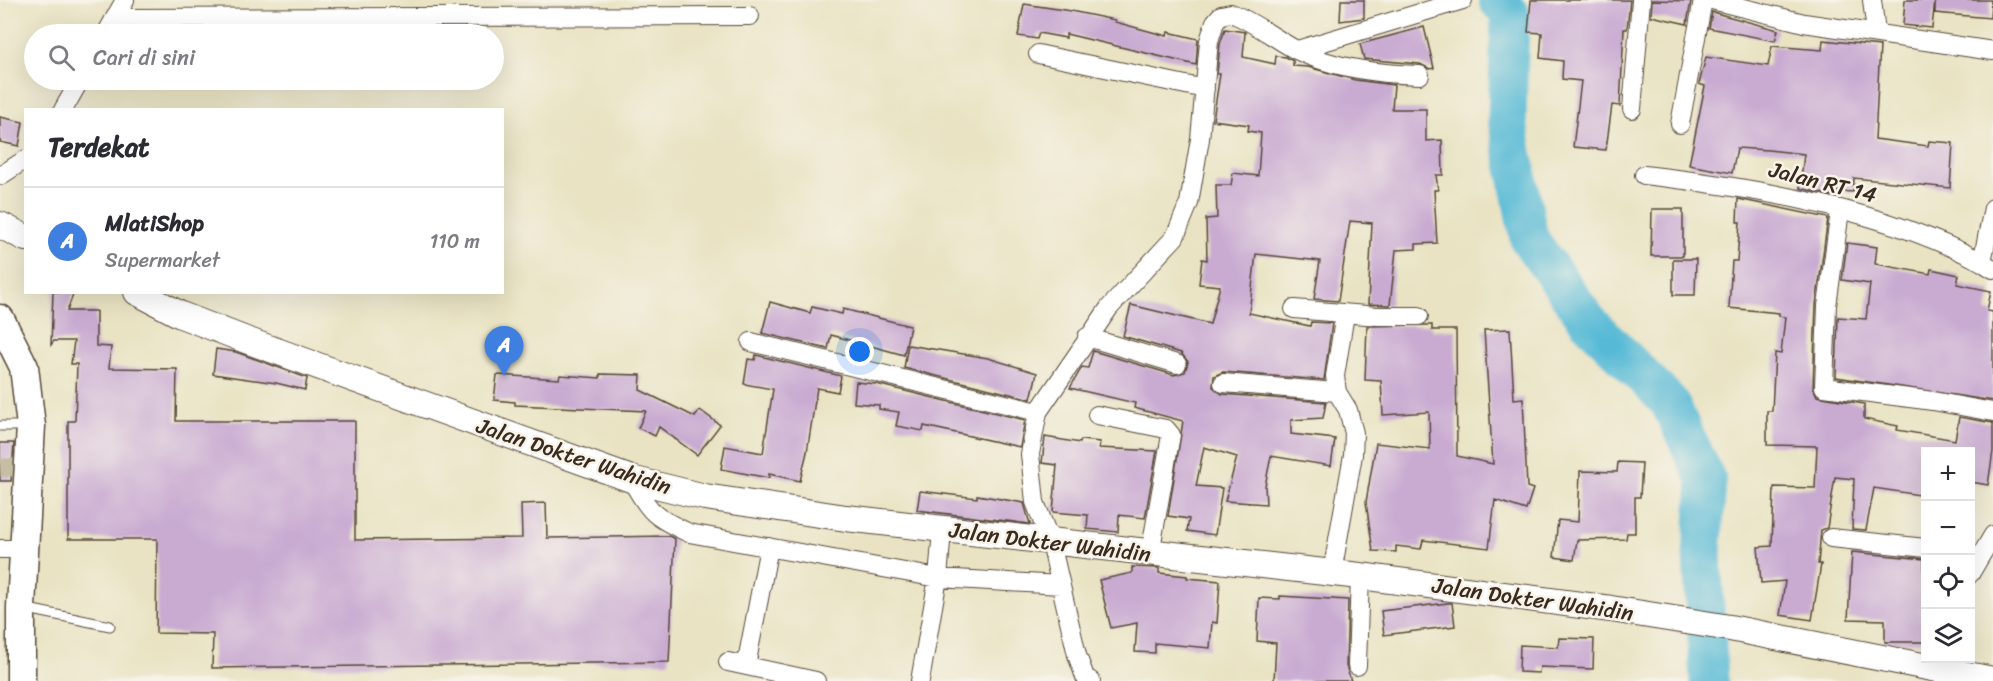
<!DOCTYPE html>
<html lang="id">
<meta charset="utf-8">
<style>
body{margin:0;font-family:Sriracha,sans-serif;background:#f7f7f7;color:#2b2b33}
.controls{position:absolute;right:18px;bottom:18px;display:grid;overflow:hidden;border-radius:0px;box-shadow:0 6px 24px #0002}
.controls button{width:54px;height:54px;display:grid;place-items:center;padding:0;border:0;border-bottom:2px solid #e1e1e2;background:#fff;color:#2b2b33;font:30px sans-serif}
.you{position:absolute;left:860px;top:352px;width:21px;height:21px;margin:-15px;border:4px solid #fff;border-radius:50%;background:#1a73e8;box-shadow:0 0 0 9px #1a73e833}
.badge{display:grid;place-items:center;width:39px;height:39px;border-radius:50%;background:#c8321e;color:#fff;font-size:20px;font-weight:700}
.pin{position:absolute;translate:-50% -50px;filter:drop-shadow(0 2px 3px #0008)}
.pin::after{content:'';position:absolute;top:32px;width:21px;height:18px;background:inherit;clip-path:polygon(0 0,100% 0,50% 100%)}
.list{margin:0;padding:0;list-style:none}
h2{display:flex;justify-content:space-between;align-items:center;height:78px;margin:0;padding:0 24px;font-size:26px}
h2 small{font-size:20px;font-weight:400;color:#7c7c81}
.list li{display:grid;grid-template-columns:39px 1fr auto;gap:18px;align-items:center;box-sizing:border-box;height:108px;padding:0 24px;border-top:2px solid #e1e1e2}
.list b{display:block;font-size:22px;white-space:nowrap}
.list p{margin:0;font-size:20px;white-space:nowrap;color:#7c7c81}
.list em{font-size:20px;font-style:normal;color:#7c7c81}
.icon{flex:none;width:33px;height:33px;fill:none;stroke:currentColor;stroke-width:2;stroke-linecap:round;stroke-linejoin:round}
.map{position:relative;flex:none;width:1993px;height:681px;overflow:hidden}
.search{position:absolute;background:#fff;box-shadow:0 6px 24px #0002;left:24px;top:24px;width:480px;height:66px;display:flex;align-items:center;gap:15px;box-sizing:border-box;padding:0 21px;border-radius:33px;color:#7c7c81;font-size:22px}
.panel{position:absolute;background:#fff;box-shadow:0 6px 24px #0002;left:24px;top:108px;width:480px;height:186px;border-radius:0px}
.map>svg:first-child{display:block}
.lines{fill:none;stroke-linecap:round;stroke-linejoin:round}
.river{stroke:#57bad6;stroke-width:39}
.building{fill:#c9abd2}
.street-tunnel{stroke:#c6bea2;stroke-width:18;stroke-dasharray:18 9;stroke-linecap:butt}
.lane-casing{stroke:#554637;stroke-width:11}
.street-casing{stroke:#554637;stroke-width:20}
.secondary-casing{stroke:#554637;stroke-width:28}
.primary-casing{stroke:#554637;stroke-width:31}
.lane{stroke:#fff;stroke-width:9}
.street{stroke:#fff;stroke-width:18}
.secondary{stroke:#fff;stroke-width:26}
.primary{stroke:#fff;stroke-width:28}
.labels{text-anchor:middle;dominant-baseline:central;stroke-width:5;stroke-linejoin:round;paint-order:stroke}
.street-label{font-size:22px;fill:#3b2a1e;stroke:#f7f3e8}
</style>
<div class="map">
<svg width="1993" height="681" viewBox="0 0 1993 681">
<rect width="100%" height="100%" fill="#f7f3e8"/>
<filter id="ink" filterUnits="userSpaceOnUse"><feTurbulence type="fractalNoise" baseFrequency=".0167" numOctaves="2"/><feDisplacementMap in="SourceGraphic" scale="12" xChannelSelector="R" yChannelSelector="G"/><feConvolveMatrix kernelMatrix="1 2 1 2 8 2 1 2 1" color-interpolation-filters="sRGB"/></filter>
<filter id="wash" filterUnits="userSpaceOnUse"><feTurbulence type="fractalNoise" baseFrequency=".008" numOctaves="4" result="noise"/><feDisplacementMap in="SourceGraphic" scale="24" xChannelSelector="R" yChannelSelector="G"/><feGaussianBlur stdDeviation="1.35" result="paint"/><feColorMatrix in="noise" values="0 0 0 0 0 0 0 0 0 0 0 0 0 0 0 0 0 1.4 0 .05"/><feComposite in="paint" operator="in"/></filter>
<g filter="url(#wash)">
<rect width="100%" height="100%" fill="#e9e3c3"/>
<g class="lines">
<path class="river" d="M1498,0L1510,14L1507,119L1529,239L1588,321L1669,402L1707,481L1702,555L1709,681"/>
</g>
<g id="blocks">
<path class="building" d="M1341,0H1364V18L1340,21Z
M1531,0H1630L1627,29H1624L1620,106L1612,105L1606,150L1573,147L1581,81L1562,79L1563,61L1540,58L1542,33L1528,32Z
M1652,0L1691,1L1687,24L1651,16Z
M1905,0H1935L1932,28L1903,25Z
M1935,0H1991L1990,18L1935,13Z
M1024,4L1071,11L1115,20V22L1167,36L1168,32L1198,39L1196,65L1066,34V38L1039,33L1037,39L1018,36Z
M1712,12L1778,30L1775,41L1709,28Z
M1424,27L1434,68L1430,69L1420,64L1364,59L1360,44Z
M1225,29L1245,32L1243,57L1275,64L1276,56L1286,57L1293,61V66L1308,67L1355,80L1394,85L1392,109H1426V141L1442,140L1443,175H1436L1438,190H1434L1437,243L1416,244V249L1396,250L1390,305L1368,304L1372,223L1350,221L1338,301L1314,299L1320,261L1256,254L1249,313L1310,326L1311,322L1332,323L1324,380L1223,372L1214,376L1213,387L1222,394L1326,402L1323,418L1291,420V434L1335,439L1331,466L1271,456L1265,486L1266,504L1225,501L1237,457L1204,447L1196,486L1222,488L1215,535L1187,531L1189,519L1168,516L1183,421L1134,408L1135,403L1070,388L1082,367L1088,368L1093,351L1174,375L1185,372L1188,362L1181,353L1123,336L1131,305L1210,324L1220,286L1199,284L1202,259L1207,260L1206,219L1217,218L1216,185H1231L1233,173L1258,176L1261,133L1248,131L1249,125L1213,120L1220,74H1217L1220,44Z
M1823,40L1880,46L1875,139L1928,146L1929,141L1953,143L1950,188L1854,178L1853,192L1838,191L1837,197L1800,188L1804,154L1768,150L1737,148L1732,173L1689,165L1705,86L1699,84L1706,57L1768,66L1772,46L1822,50Z
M0,117L23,122L19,146L0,142Z
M1738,199L1828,218L1816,305L1813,387L1817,396L1864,404V419L1898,426L1897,430L1955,440L1959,417L1993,423V451L1988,485L1971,482V452H1926V496L1874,488L1866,530L1852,529L1854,479L1835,477L1827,528L1821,530L1818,564H1821L1812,620L1780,615L1785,581L1761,583L1758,547L1772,546L1774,487L1815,488L1817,446L1767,445V411H1772L1775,353L1781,354L1785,317L1779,316V313L1729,308L1732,261H1737L1740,222H1737Z
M1652,209H1683V256H1651Z
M1847,243L1877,247L1875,264L1930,274L1931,269L1959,275L1957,284L1991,291L1987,311L1993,312V401L1836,377L1838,317L1866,319L1870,284L1842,280Z
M1673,259H1696L1695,295H1673Z
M53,292H74L67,311H96V346L111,347L109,368L177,369L176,421H355V540L522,538L521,504L546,503L547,538L669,536L675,539L669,662L212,668L213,634L156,633L157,539H68V421H75L77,364H71L74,341H54L51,345Z
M770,302L810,313L812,307L842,314L843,309L910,326L904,355L831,335L828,349L762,333Z
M1425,325H1432V330H1456L1457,456L1493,464L1484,330L1510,329L1514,399L1523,398L1527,487L1533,489L1526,510L1495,500L1489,548L1423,540L1421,549L1396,546V552L1373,551L1366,502L1376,443L1430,449L1429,412L1383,415L1381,381L1365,380L1367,326Z
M908,345L988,358L1037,373L1031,399L904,368Z
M216,349L236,352L307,378L305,390L276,383L213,374Z
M756,355L841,376L838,392L817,388L807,452L800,481L769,474V478L721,469L725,446L763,453L773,389L744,384L748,359L755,360Z
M600,374L641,375L640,390L695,417L700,410L720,425L697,455L659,427L655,436L638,428L646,411L515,405V402L494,400L497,375L559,379L560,375L600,378Z
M856,382L876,384L1025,420L1020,447L924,426L923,431L896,426L899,412L879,409V405L854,403Z
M1045,437L1080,443L1081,440L1100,442L1099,448L1157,451L1145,518L1119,515L1118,532L1087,529L1088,515L1053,512L1057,465L1042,463Z
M0,443H14L11,481H0Z
M1618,462L1642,463L1640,497H1635V533H1627L1626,539L1577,540L1574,560L1554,557L1558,520L1578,522L1580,471L1617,472Z
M920,491L977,498V495L1024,503L1030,524L917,510Z
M1852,552L1924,559L1926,642H1885V620L1848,619Z
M1132,567L1159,568V573L1187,576V578L1220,581L1217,623L1212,622L1210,648L1155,643V653L1135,652L1137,623L1111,628L1099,580L1132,573Z
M1280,596L1348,600L1346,666L1351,681H1274L1276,643L1257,641L1259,598L1280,599Z
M1448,603H1452L1455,626L1384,635L1381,611Z
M1559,638L1594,639L1593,669L1540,667L1539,673L1519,672L1520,645L1558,647Z"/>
</g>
</g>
<g filter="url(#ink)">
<use href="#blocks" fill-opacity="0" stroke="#554637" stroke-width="1.5"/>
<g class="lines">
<path class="street-tunnel" d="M0,468L19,467"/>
<defs>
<path id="lane" d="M0,426H28
M23,608L110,626"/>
<path id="street" d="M1712,0L1804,23L1993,51
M1872,0L1876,33
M115,18L750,16
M106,34L125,0
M1297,50L1463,0
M1038,54L1205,89
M1632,109L1641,0
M63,110L80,80
M1680,124L1703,0
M1644,175C1758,188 1881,209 1982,262
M0,176L26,159
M1993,208L1982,262L1993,269
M1840,211L1827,306L1824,387L1933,401L1993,412
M1294,309L1378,316H1419
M1087,337L1177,364
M751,342L1038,412
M1223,383L1337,392
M1097,415L1166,429L1171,435L1150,554
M631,479C649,512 654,517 689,533L938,578L1061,585
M1831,538L1926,548
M0,549H24
M1332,573L1353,455L1354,433L1348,410L1337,392L1335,376L1345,314
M1970,574L1993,535
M728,662L816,681
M746,666L769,547
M1357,666L1360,576
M920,681L938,578L942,530
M1091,681L1085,677L1077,655L1051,543L1035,502L1030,454L1038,412L1109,308L1175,237L1189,203L1200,139L1209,41L1215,22L1221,15L1231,13C1254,22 1274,38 1296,50C1333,68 1380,74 1420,75"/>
<path id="secondary" d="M0,225L26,238
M137,292L181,315L246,340L631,479L705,497L846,518L1360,576L1611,609L1730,628L1993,680"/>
<path id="primary" d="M0,319L24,367L31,426L21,607V681"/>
</defs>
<use href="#lane" class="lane-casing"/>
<use href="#street" class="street-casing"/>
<use href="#secondary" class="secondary-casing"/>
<use href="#primary" class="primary-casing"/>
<use href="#lane" class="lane"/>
<use href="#street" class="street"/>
<use href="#secondary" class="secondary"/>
<use href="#primary" class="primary"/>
</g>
</g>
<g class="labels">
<g class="street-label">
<text transform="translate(1823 182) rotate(14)">Jalan RT 14</text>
<text transform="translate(574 456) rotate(18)">Jalan Dokter Wahidin</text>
<text transform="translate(1050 542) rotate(7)">Jalan Dokter Wahidin</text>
<text transform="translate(1533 599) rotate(8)">Jalan Dokter Wahidin</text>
</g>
</g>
</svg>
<div class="controls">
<button>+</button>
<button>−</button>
<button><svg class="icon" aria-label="locate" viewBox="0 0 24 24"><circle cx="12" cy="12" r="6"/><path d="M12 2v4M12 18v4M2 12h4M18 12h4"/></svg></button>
<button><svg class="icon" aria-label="layers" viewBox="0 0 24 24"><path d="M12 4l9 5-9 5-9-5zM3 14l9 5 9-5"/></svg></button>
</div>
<div class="you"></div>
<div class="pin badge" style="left:504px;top:376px;background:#3f7fe0">A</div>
<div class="search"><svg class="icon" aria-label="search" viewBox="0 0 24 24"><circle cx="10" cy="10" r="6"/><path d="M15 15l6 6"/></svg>Cari di sini</div>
<section class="panel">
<h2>Terdekat<small></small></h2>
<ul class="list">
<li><span class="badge" style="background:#3f7fe0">A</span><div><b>MlatiShop</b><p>Supermarket</p></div><em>110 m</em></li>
</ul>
</section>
</div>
